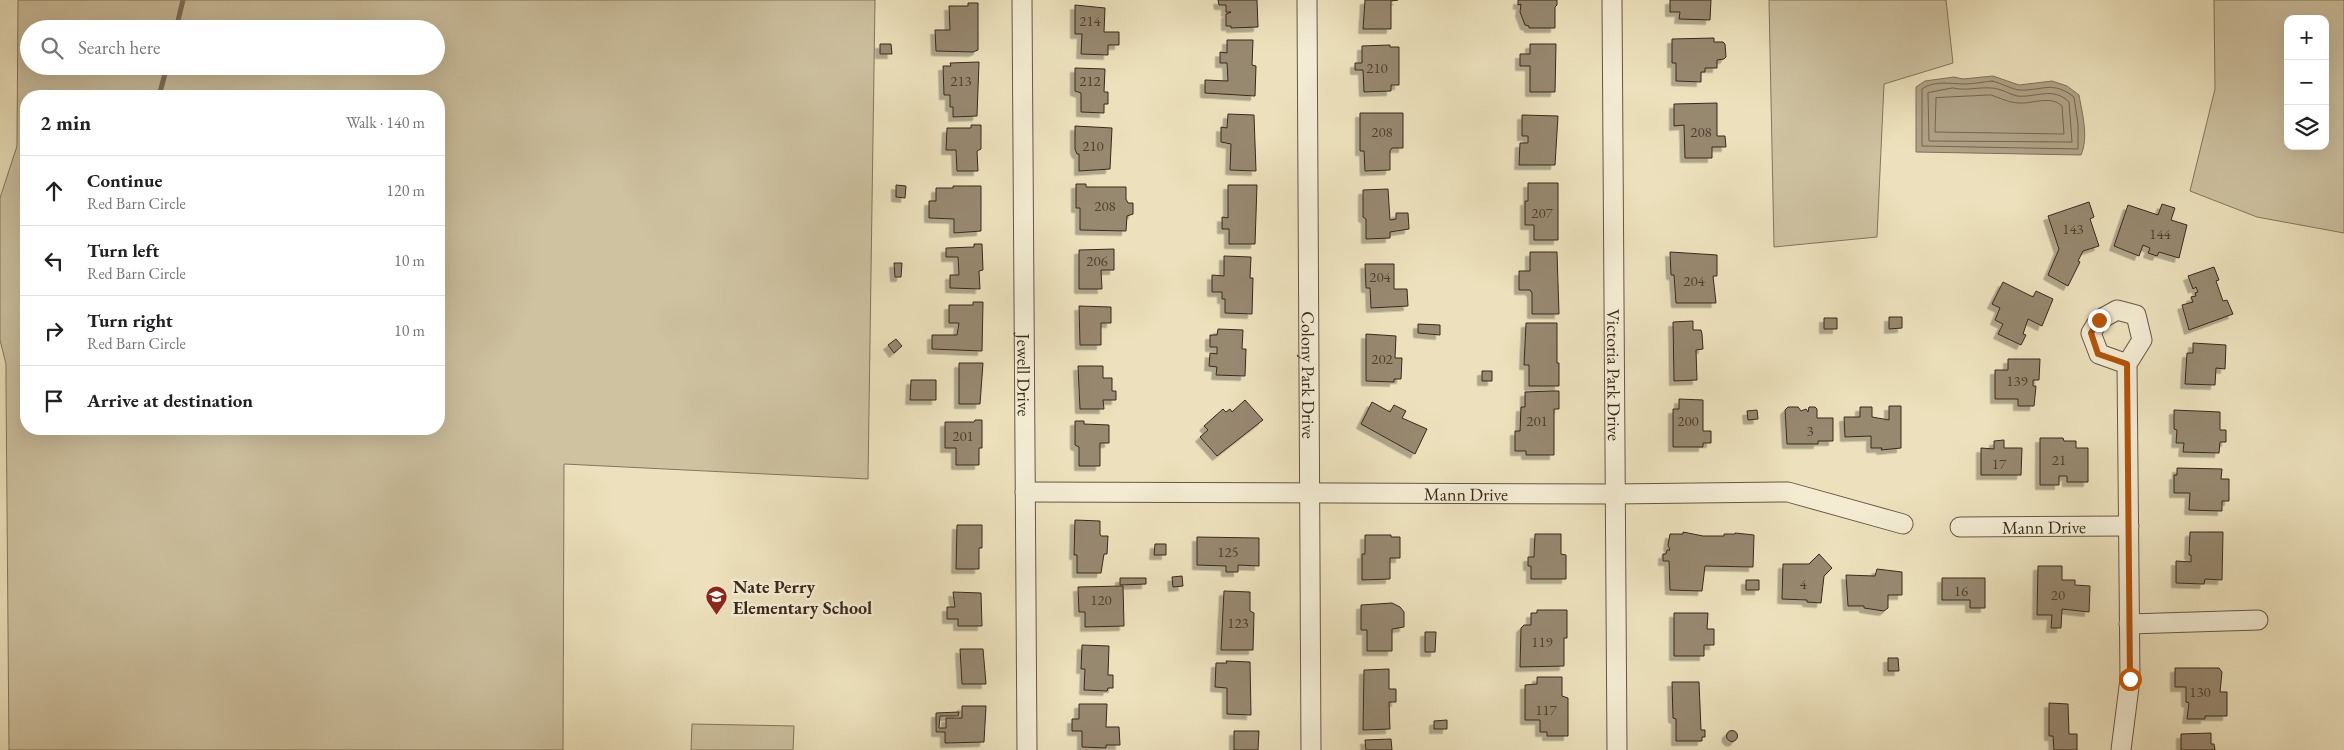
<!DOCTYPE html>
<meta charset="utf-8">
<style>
body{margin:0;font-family:"EB Garamond",serif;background:#f6f6f6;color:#202124}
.controls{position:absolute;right:15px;top:15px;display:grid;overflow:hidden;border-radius:10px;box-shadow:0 5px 20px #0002}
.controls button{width:45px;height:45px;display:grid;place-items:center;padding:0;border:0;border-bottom:1px solid #e0e0e0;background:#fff;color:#202124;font:25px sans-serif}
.stop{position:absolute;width:15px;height:15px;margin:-11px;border:4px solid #b45309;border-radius:50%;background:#fff}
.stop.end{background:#b45309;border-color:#fff;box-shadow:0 1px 5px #0008}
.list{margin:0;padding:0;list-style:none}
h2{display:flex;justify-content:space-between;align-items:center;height:65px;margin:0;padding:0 20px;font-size:21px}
h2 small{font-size:16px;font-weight:400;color:#757577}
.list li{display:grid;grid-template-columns:32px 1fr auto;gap:15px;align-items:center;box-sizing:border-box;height:70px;padding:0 20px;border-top:1px solid #e0e0e0}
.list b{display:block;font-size:19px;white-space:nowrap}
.list p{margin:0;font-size:16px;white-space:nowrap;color:#757577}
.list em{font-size:16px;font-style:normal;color:#757577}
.icon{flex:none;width:28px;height:28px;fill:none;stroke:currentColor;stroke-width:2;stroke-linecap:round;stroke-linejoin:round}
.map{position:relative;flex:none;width:2344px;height:750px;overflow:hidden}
.search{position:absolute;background:#fff;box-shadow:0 5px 20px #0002;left:20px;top:20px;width:425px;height:55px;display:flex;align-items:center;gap:12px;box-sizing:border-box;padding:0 18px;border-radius:28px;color:#757577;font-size:19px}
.panel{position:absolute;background:#fff;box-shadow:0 5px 20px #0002;left:20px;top:90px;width:425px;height:345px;border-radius:20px}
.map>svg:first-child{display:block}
.green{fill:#cec2a1;stroke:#84755e;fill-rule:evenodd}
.water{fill:#b0a286;stroke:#81715c}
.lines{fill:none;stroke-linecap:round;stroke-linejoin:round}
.shore{stroke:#766551;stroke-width:1}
.stream{stroke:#81715c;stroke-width:5}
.building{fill:#97886f;stroke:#3b281c;filter:url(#shadow)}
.minor-casing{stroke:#675644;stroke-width:21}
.minor{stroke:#f3ecd3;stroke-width:19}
.route{stroke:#b45309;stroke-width:6}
.labels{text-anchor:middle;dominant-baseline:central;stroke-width:5;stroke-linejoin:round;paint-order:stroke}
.number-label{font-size:15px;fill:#524031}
.street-label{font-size:18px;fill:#3b281c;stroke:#f3ecd3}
.poi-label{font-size:18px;font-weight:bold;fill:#3b281c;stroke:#f3ecd3;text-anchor:start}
</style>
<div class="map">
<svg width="2344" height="750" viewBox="0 0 2344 750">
<defs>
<filter id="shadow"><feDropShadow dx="-4.5" dy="4.5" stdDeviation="0" flood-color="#0004"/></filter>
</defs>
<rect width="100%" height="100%" fill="#ece1bc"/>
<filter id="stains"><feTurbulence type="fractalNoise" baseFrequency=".004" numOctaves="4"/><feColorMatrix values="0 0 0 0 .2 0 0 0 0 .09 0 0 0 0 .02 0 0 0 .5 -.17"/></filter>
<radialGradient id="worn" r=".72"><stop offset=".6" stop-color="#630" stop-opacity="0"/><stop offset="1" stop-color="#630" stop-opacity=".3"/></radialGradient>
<path class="green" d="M18,0H875L868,479L564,464L563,750H9L6,384V364L0,340V198L17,146ZM29,29H436V66H29ZM439,96V429H26V96Z
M1769,0H1946L1953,63L1884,84L1877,237L1774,247Z
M2214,0H2344V233L2257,217L2190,191L2215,89ZM2288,19H2325V146H2288Z
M692,724L794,726L793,750H691Z"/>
<path class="water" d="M1993,76L2019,85L2052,81L2067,86L2079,95C2082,113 2089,137 2081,155L1916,152V87L1925,81L1954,77L1963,79Z"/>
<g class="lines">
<path class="shore" d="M1992,81C2001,83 2011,89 2019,90C2043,91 2052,80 2074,97L2078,124V149L1922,146V89C1934,80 1951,84 1964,84C1973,84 1983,82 1992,81Z
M1953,88C1966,91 1978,87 1991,88C2000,88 2009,94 2017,96C2036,98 2053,86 2069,102L2072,142L1929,141L1928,93Z
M1991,95C2000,98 2010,103 2019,103C2032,104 2051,95 2062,106L2064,134L1935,132L1936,98Z"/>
<path class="stream" d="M176,29L183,0
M159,96L167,66"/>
</g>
<path class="building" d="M1218,0H1257L1258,27L1231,28V26H1226V14L1231,12H1226V5H1219Z
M1365,0H1398L1391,1V29H1363Z
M1518,0H1557V5L1555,7V28H1529V26L1525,25L1520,12L1521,4L1518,5Z
M1670,0H1711L1710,20L1679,19L1680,12H1670Z
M968,3H978V50L973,52L936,51L935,30H950L949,6H968Z
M1075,5L1105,8L1104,32H1119V45H1108V55L1081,54L1082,34H1075Z
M1714,38V42H1723L1725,44L1726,57L1724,59L1717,60V68H1705V72H1701V82L1676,81V63H1672V39Z
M1227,40H1253L1252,65L1256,66L1255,96L1205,93V80L1228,81L1227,63H1220V52L1227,53Z
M880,44H891L892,54H880Z
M1530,44H1556L1555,92H1530V66H1520V54H1530Z
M1390,45V47H1399V85H1391V91L1364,92L1363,70H1355V63H1362V46Z
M979,62L977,116L953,117V107H950V95H944L943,66H951L950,63Z
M1075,68L1105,69L1104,92H1108V104H1104V113L1081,112V93L1075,91Z
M1717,103V136H1725L1726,147H1712V158H1685L1684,125L1674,126V104Z
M1360,113H1403V148H1392L1390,151V170L1365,171L1364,151H1360Z
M1228,114L1254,115L1256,171L1230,170L1231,144L1221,142V127L1227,128Z
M1522,115L1558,116L1555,165H1519L1520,143H1528V136H1522Z
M971,125H981V149L977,151L978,171H957L956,150H946L947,128H971Z
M1075,126L1112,128L1110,169L1079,171V154H1077L1075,149Z
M1528,183H1558V240H1534V225H1525V201H1528Z
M1076,184H1086V187H1126V199L1128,203H1133V214L1127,216L1126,231L1080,230V208H1076Z
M896,185L906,186L905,198L896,197Z
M1228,185H1257L1255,244H1229V229H1222V217L1228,218Z
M953,186H981V231L954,233V219L929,218V201H936V188H953Z
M1388,189L1390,220L1396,219V213H1408L1409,229L1390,232V238L1366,239V219L1363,217V190Z
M2089,202L2094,217L2090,219L2099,246L2083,251L2078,261L2080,262L2068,286L2048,275L2059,249L2048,216Z
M2162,204L2175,208L2171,220L2187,225L2179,258L2159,252L2157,256L2148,253L2150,248L2143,245L2139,256L2114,246L2128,205L2158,215Z
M974,244H982L983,270L979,271L980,289L950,288V275H959L958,257H946V248L974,247Z
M1114,249V270H1101L1102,289H1079V250Z
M1530,252H1557L1559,314H1532V293L1530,290H1519V271H1530Z
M1670,252L1717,255V276H1713L1716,303H1676L1674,275H1671Z
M1224,256L1251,257L1250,278H1253L1252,314L1225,313V299H1222V292H1212V275L1224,276Z
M894,263H902L901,277H895Z
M1365,264H1394V289H1407L1408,306L1371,308L1370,288H1366Z
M2214,267L2219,280L2216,281L2223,301L2227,300L2233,314L2189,330L2182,305L2193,302L2191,297L2196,296L2195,293L2198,292L2196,287L2193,289L2188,276Z
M2003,282L2033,297L2036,291L2053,299L2042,326L2028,319L2023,334L2026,335L2021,345L1998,334L2003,324L1995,320L2000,308L1992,304Z
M973,302H983L982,351L932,349V335H957L959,323H949V305H973Z
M1079,306L1111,307V323H1101V345H1080Z
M1889,317H1902V328L1889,329Z
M1824,318H1837V329H1824Z
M1693,321V330H1701L1702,334L1703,349L1696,350L1697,380L1674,381L1673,322Z
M1526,323H1557V363H1559V386H1529V365H1524Z
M1418,324L1440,325V335L1418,333Z
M1218,329L1243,330L1242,349H1246L1245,376L1216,375L1217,367L1209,366L1210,353L1217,354V347H1210V335H1217Z
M1366,334L1396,336L1395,358H1402L1401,379H1394V382L1366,381Z
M896,339L902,346L894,353L888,345Z
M2193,343L2226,345L2225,369L2216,368L2215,385L2185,384L2187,353H2193Z
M2008,359H2040L2039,380H2033V386H2036L2034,406H2018V399H1995V370H2008Z
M959,363H983L980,404H959Z
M1078,366H1103V378H1112V391H1116V400H1103L1104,409H1080Z
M1482,371H1492V381H1482Z
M911,380H936V400H910Z
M1552,391H1559V409H1554V455H1526V451H1515V431H1520L1521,407H1525V392Z
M1679,399L1703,400V431H1711V443H1703V447H1673V409H1679Z
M1245,400L1263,420L1217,456L1200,437L1208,430L1204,426L1223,409L1226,412L1230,409L1232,412Z
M1372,402L1390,412L1394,405L1406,411L1402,418L1427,429L1415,454L1361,424Z
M1889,406H1901V448L1881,450L1882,448H1871V436L1845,437L1844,417H1860V407H1872V417L1889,420Z
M1788,407H1798L1801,411L1806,409L1808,412L1809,407H1815L1817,409V418H1833V441H1818V444H1787L1785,410Z
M1757,410L1758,419L1748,420L1747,411Z
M2174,410L2220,412V430H2226V442H2220L2219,453L2183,452L2184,443H2176L2177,430L2174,429Z
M975,420H982V448H979V465H956V448H945V422H974Z
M1075,421H1084V424L1109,425V443H1100V466H1079V447L1075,445Z
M2040,438H2063L2064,441H2076V448H2088V482H2067V476H2059V485H2040Z
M2004,440V448H2022L2021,475H1981V448L1994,449V441Z
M2177,468L2222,469L2221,479H2229V501H2222V511L2189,510L2190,493H2174V475H2177Z
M1075,520L1100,521V534L1101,536H1108L1107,554H1104L1101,573H1077V555H1074Z
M957,525H982V548H979V569H956Z
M1683,532L1703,536H1724V534H1735V533L1754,535L1753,567L1705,566L1702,591L1670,590L1669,561H1663V554H1666L1667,550H1670L1668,545L1670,534H1683Z
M2190,532H2223L2222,580L2205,579L2204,584L2176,583V561L2191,562V555H2189Z
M1535,534H1561V554L1566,555V579H1531V566H1528V557H1534Z
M1365,535H1391V537H1400V558H1390V579L1362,580V554H1365Z
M1197,537L1259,538V566L1238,565V572H1226V566L1197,565Z
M1155,544H1166V555H1154Z
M1819,554L1832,568L1824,576L1821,603L1807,602V600L1782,599L1783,564H1809Z
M2038,566H2062V580H2075V585L2090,586L2089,612L2062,609L2061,628H2051L2052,615H2037Z
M1877,569L1902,572V595H1888V608L1884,611L1864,608V606H1848L1846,575L1875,576Z
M1182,576L1183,586L1173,587L1172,577Z
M1120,578H1146V584L1120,585Z
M1942,578H1985V608H1970V600H1942Z
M1746,580H1759V590H1746Z
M1123,586L1124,626L1085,627V612H1079L1078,587Z
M1224,591L1250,592V611L1254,613L1253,650H1221Z
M953,592L981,593L982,626H958V619H947V607H955Z
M1392,603L1400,607L1404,612V627L1392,629V651H1367V630H1361V605Z
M1537,610H1567V638H1564V666L1520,667L1521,628L1524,625H1531V613H1537Z
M1674,613H1708L1707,629H1714V645H1704V656H1674Z
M1425,632H1436L1435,652H1425Z
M1082,645L1109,646L1108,675H1113V688H1108L1107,691L1084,690L1085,669H1081Z
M960,649H983L986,684H962Z
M1888,658H1898L1899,671H1888Z
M1226,661L1250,662L1251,715L1227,714V688L1215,687L1216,663H1227Z
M2175,668H2219L2222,672L2220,692H2227V716H2205V719H2187L2189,703L2186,702V687H2175Z
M1389,669V689H1396V702H1389L1390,729L1363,730L1364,670Z
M1537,677H1562V696L1568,698V736H1547V732H1540V720H1525V685L1537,684Z
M1672,682H1699L1701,730H1705V737H1702V741H1676V719L1673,718Z
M2049,703L2068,704L2069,734H2077V750H2054L2053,736H2049Z
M1079,704H1107L1106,727H1119L1120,745H1106V748L1082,747V731H1072V719H1079Z
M962,706H986L984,742L945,743V732H936V713L959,712L958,716H940L939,728H946V718H962Z
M1447,720V729H1434V721Z
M1726.5 736a5.5 5.5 0 1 1 11 0a5.5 5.5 0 1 1-11 0Z
M1234,731H1259L1258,750H1234Z
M2211,733V744H2214L2215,750H2181V734Z
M1391,739L1392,750H1366L1365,740Z"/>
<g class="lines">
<defs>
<g id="minor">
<path id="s1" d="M1022,0L1027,750"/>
<path id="s2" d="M1307,0L1311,750"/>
<path id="s3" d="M1612,0L1617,750"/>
<path id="s4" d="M1025,492L1614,494L1788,492L1903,524"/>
<path id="s5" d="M1960,527L2129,526"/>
<path d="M2129,624L2258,620"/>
<path d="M2121,750L2130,679L2127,364L2142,340L2136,315L2117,310L2099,320L2091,333L2099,354L2127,364"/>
</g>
</defs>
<use href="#minor" class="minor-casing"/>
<use href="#minor" class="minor"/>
</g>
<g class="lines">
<path class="route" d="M2099,320L2091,333L2098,354L2127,364L2130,679"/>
</g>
<defs>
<symbol id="school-pin" viewBox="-11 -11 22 30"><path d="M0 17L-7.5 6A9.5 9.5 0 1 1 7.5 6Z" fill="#8f2418" stroke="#f3ecd3"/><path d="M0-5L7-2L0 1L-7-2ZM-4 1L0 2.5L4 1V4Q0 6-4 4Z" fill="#fff"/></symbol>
</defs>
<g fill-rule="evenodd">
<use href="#school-pin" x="704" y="584" width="25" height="34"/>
</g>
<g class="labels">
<g class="number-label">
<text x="1090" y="20">214</text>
<text x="1377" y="67">210</text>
<text x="961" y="80">213</text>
<text x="1090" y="80">212</text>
<text x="1382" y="131">208</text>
<text x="1701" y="131">208</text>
<text x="1093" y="145">210</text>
<text x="1105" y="205">208</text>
<text x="1542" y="212">207</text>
<text x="2073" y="228">143</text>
<text x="2160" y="233">144</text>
<text x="1097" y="260">206</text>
<text x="1380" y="276">204</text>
<text x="1694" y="280">204</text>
<text x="1382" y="358">202</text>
<text x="2017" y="380">139</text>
<text x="1537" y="420">201</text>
<text x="1688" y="420">200</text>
<text x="1810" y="430">3</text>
<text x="963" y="435">201</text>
<text x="2059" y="459">21</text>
<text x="1999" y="463">17</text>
<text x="1228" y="551">125</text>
<text x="1803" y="583">4</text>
<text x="1961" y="590">16</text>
<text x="2058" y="594">20</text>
<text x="1101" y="599">120</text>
<text x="1238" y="622">123</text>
<text x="1542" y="641">119</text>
<text x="2200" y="691">130</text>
<text x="1546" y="709">117</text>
</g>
<g class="street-label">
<text stroke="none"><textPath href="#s1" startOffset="375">Jewell Drive</textPath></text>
<text stroke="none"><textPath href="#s2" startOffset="375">Colony Park Drive</textPath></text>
<text stroke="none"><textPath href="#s3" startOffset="375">Victoria Park Drive</textPath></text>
<text stroke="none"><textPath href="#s4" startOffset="441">Mann Drive</textPath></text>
<text stroke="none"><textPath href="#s5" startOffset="84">Mann Drive</textPath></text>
</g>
<g class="poi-label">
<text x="733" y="586">Nate Perry<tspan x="733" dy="21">Elementary School</tspan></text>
</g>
</g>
<rect width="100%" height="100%" filter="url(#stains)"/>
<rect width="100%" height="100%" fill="url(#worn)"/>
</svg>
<div class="controls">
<button>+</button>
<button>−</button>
<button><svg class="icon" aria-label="layers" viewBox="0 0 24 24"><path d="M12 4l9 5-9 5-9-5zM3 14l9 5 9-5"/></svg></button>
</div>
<div class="stop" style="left:2130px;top:679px"></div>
<div class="stop end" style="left:2099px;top:320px"></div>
<div class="search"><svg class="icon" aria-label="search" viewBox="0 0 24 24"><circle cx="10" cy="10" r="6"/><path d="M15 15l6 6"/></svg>Search here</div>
<section class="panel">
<h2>2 min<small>Walk · 140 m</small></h2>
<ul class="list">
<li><svg class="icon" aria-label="ahead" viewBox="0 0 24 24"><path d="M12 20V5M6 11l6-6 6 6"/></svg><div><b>Continue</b><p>Red Barn Circle</p></div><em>120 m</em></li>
<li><svg class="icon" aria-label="left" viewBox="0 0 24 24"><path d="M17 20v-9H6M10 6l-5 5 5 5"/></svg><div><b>Turn left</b><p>Red Barn Circle</p></div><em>10 m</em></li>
<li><svg class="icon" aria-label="right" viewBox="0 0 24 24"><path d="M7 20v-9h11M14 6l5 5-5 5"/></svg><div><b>Turn right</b><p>Red Barn Circle</p></div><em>10 m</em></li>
<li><svg class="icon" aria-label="arrive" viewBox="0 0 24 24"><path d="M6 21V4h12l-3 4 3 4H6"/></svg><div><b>Arrive at destination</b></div></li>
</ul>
</section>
</div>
